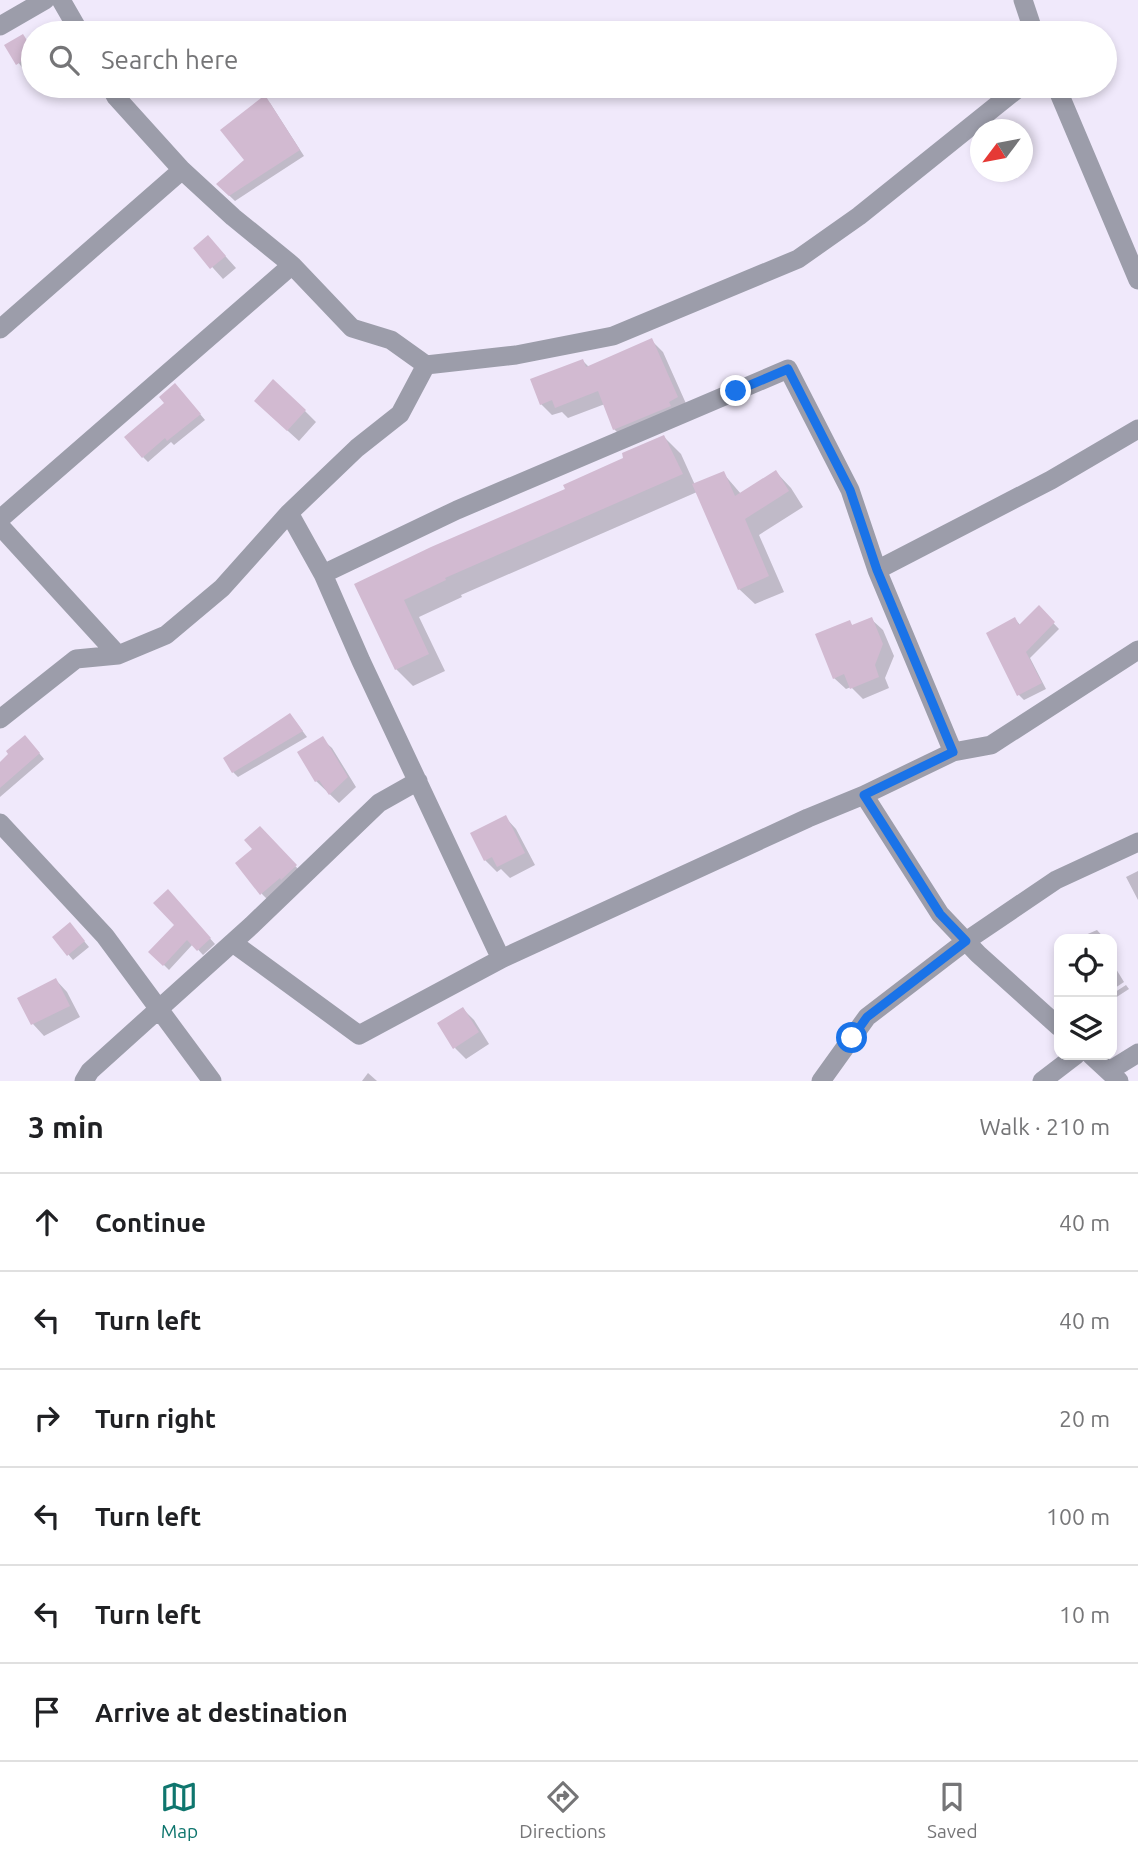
<!DOCTYPE html>
<meta charset="utf-8">
<style>
body{margin:0;font-family:Ubuntu,sans-serif;background:#f2f2f2;color:#202124}
.controls{position:absolute;right:21px;bottom:21px;display:grid;overflow:hidden;border-radius:14px;box-shadow:0 4px 10px #0003}
.controls button{width:63px;height:63px;display:grid;place-items:center;padding:0;border:0;border-bottom:2px solid #e0e0e0;background:#fff;color:#202124;font:35px sans-serif}
.compass{position:absolute;left:970px;top:119px;width:63px;height:63px;border-radius:50%;background:#fff;box-shadow:0 4px 10px #0003;rotate:238deg}
.stop{position:absolute;width:21px;height:21px;margin:-16px;border:5px solid #1a73e8;border-radius:50%;background:#fff}
.stop.end{background:#1a73e8;border-color:#fff;box-shadow:0 2px 7px #0008}
.list{margin:0;padding:0;list-style:none}
h2{display:flex;justify-content:space-between;align-items:center;height:91px;margin:0;padding:0 28px;font-size:30px}
h2 small{font-size:23px;font-weight:400;color:#757577}
.list li{display:grid;grid-template-columns:46px 1fr auto;gap:21px;align-items:center;box-sizing:border-box;height:98px;padding:0 28px;border-top:2px solid #e0e0e0}
.list b{display:block;font-size:26px;white-space:nowrap}
.list em{font-size:23px;font-style:normal;color:#757577}
.icon{flex:none;width:38px;height:38px;fill:none;stroke:currentColor;stroke-width:2;stroke-linecap:round;stroke-linejoin:round}
.map{position:relative;flex:none;width:1138px;height:1081px;overflow:hidden}
.search{position:absolute;background:#fff;box-shadow:0 4px 10px #0003;left:21px;right:21px;top:21px;height:77px;display:flex;align-items:center;gap:18px;box-sizing:border-box;padding:0 24px;border-radius:38px;color:#757577;font-size:26px}
.sheet{height:679px;background:#fff}
nav{display:flex;justify-content:space-around;align-items:center;box-sizing:border-box;height:98px;border-top:2px solid #e0e0e0;background:#fff;font-size:19px;color:#757577}
nav a{display:grid;justify-items:center;gap:4px}
nav .on{color:#0f766e}
.map>svg:first-child{display:block}
.shadow{fill:#0003}
.building{fill:#d2bad1}
.lines{fill:none;stroke-linecap:round;stroke-linejoin:round}
.minor{stroke:#9c9daa;stroke-width:19}
.route{stroke:#1a73e8;stroke-width:9}
</style>
<div class="map">
<svg width="1138" height="1081" viewBox="0 0 1138 1081">
<rect width="100%" height="100%" fill="#f0e9fb"/>
<path class="shadow" d="M23,36L33,50V62L23,69L7,46Z
M270,103L304,156L235,201L218,185L247,160Z
M195,248L219,249L236,268L223,279Z
M652,341L663,352L688,408L625,440L614,429L605,404L568,418L562,412L552,415L541,404L583,361L590,368Z
M180,390L205,420L174,445L171,442L148,462L143,457L167,404Z
M305,411L316,422L299,441L267,412Z
M664,437L681,454L695,485L723,473L741,494L776,472L791,488L803,507L759,535L784,592L755,604L739,589L697,492L461,595L462,597L419,617L445,671L413,686L396,669L356,584L568,490Z
M1039,608L1059,629L1030,658L1046,689L1024,700L1019,695L1015,619L1021,626Z
M871,619L883,630L894,656L885,678L889,688L863,699L851,687L846,689L834,678L849,622L853,626Z
M295,721L307,737L238,777L233,772Z
M322,739L332,748L356,787L339,803L316,781Z
M30,742L44,759L0,797V764Z
M505,817L516,829L535,865L510,878L501,869L497,872L485,860L472,834Z
M260,829L300,871L267,899L262,894L254,850Z
M1138,871V900L1126,877Z
M173,897L215,944L203,955L193,944L169,970L151,952L176,925Z
M75,930L89,947L73,960L68,954Z
M1097,930L1105,939H1076Z
M1112,954L1116,963L1113,964L1124,982L1112,990Z
M56,980L67,992L80,1017L44,1036L33,1024L19,999Z
M1126,985L1129,989L1112,1000V994Z
M463,1009L474,1020L489,1044L466,1059L455,1048Z
M368,1073L377,1081H362Z"/>
<path class="building" d="M23,34L33,50V54L16,65L4,45Z
M265,95L300,150L229,196L216,184L244,160L220,130Z
M208,235L226,256L210,269L193,248Z
M652,338L678,397L669,402L671,406L613,430L598,391L555,408L552,400L540,405L530,379L583,359L586,367Z
M273,379L306,410L287,431L254,401Z
M175,383L201,414L167,441L165,438L142,458L124,437L164,403L159,397Z
M664,435L683,474L445,578L446,580L404,600L429,654L395,670L354,584L431,547L565,489L563,485L623,458L622,453Z
M776,470L789,491L745,519L769,576L738,590L692,484L724,471L735,496Z
M1039,605L1055,622L1026,652L1042,683L1017,696L986,633L1015,617L1019,625Z
M872,617L883,644L875,665L879,677L850,689L844,674L833,679L815,634L850,620L852,625Z
M290,713L303,731L232,773L223,758Z
M25,735L40,753L0,788V762L8,754L6,751Z
M323,736L348,777L329,795L319,780L315,782L297,752Z
M506,815L525,853L497,867L492,857L484,861L470,833Z
M260,826L297,865L281,880L280,878L260,895L235,863L252,849L244,840Z
M168,889L211,938L197,951L187,940L163,966L148,952L174,925L153,903Z
M70,922L85,941L67,956L52,937Z
M56,978L70,1006L31,1025L17,998Z
M463,1007L479,1032L453,1049L437,1023Z"/>
<g class="lines">
<path class="minor" d="M61,0L80,33
M1023,0L1034,33
M0,26L45,0
M110,86L116,97L182,170L233,217L292,265L352,328L391,340L426,365
M1056,86L1138,280
M0,329L182,170
M289,513L323,574L361,661L501,959
M0,519L292,265
M0,526L118,655
M877,570L1051,480L1138,429
M323,574L457,510L788,369L850,490L877,570L953,752
M0,719L76,659L118,655L166,635L222,588L289,513L357,448L400,414L426,365L516,355L613,336L798,259L859,216L1021,86
M864,795L940,914L978,954L1059,1027
M0,823L105,936L212,1081
M233,943L359,1035L501,959L808,818L864,795L953,752L991,745L1138,650
M1091,1055L1119,1081
M1109,1071L1138,1053
M84,1081L90,1071L252,925L379,803L418,781
M821,1081L867,1017L966,941L1056,880L1138,842
M1042,1081L1076,1055"/>
</g>
<g class="lines">
<path class="route" d="M736,391L788,369L850,490L877,570L953,752L864,795L940,914L966,941L867,1017L852,1038"/>
</g>
</svg>
<div class="controls">
<button><svg class="icon" aria-label="locate" viewBox="0 0 24 24"><circle cx="12" cy="12" r="6"/><path d="M12 2v4M12 18v4M2 12h4M18 12h4"/></svg></button>
<button><svg class="icon" aria-label="layers" viewBox="0 0 24 24"><path d="M12 4l9 5-9 5-9-5zM3 14l9 5 9-5"/></svg></button>
</div>
<svg class="compass" viewBox="-18 -18 36 36"><path d="M0-13l5 13h-10z" fill="#e53935"/><path d="M0 13l5-13h-10z" fill="#757577"/></svg>
<div class="stop" style="left:852px;top:1038px"></div>
<div class="stop end" style="left:736px;top:391px"></div>
<div class="search"><svg class="icon" aria-label="search" viewBox="0 0 24 24"><circle cx="10" cy="10" r="6"/><path d="M15 15l6 6"/></svg>Search here</div>
</div>
<section class="sheet">
<h2>3 min<small>Walk · 210 m</small></h2>
<ul class="list">
<li><svg class="icon" aria-label="ahead" viewBox="0 0 24 24"><path d="M12 20V5M6 11l6-6 6 6"/></svg><div><b>Continue</b></div><em>40 m</em></li>
<li><svg class="icon" aria-label="left" viewBox="0 0 24 24"><path d="M17 20v-9H6M10 6l-5 5 5 5"/></svg><div><b>Turn left</b></div><em>40 m</em></li>
<li><svg class="icon" aria-label="right" viewBox="0 0 24 24"><path d="M7 20v-9h11M14 6l5 5-5 5"/></svg><div><b>Turn right</b></div><em>20 m</em></li>
<li><svg class="icon" aria-label="left" viewBox="0 0 24 24"><path d="M17 20v-9H6M10 6l-5 5 5 5"/></svg><div><b>Turn left</b></div><em>100 m</em></li>
<li><svg class="icon" aria-label="left" viewBox="0 0 24 24"><path d="M17 20v-9H6M10 6l-5 5 5 5"/></svg><div><b>Turn left</b></div><em>10 m</em></li>
<li><svg class="icon" aria-label="arrive" viewBox="0 0 24 24"><path d="M6 21V4h12l-3 4 3 4H6"/></svg><div><b>Arrive at destination</b></div></li>
</ul>
</section>
<nav>
<a class="on"><svg class="icon" aria-label="map" viewBox="0 0 24 24"><path d="M3 6l6-2 6 2 6-2v14l-6 2-6-2-6 2zM9 4v14M15 6v14"/></svg>Map</a>
<a><svg class="icon" aria-label="directions" viewBox="0 0 24 24"><path d="M12 3l9 9-9 9-9-9zM9 14v-3h6M13 9l2 2-2 2"/></svg>Directions</a>
<a><svg class="icon" aria-label="saved" viewBox="0 0 24 24"><path d="M7 4h10v16l-5-4-5 4z"/></svg>Saved</a>
</nav>
